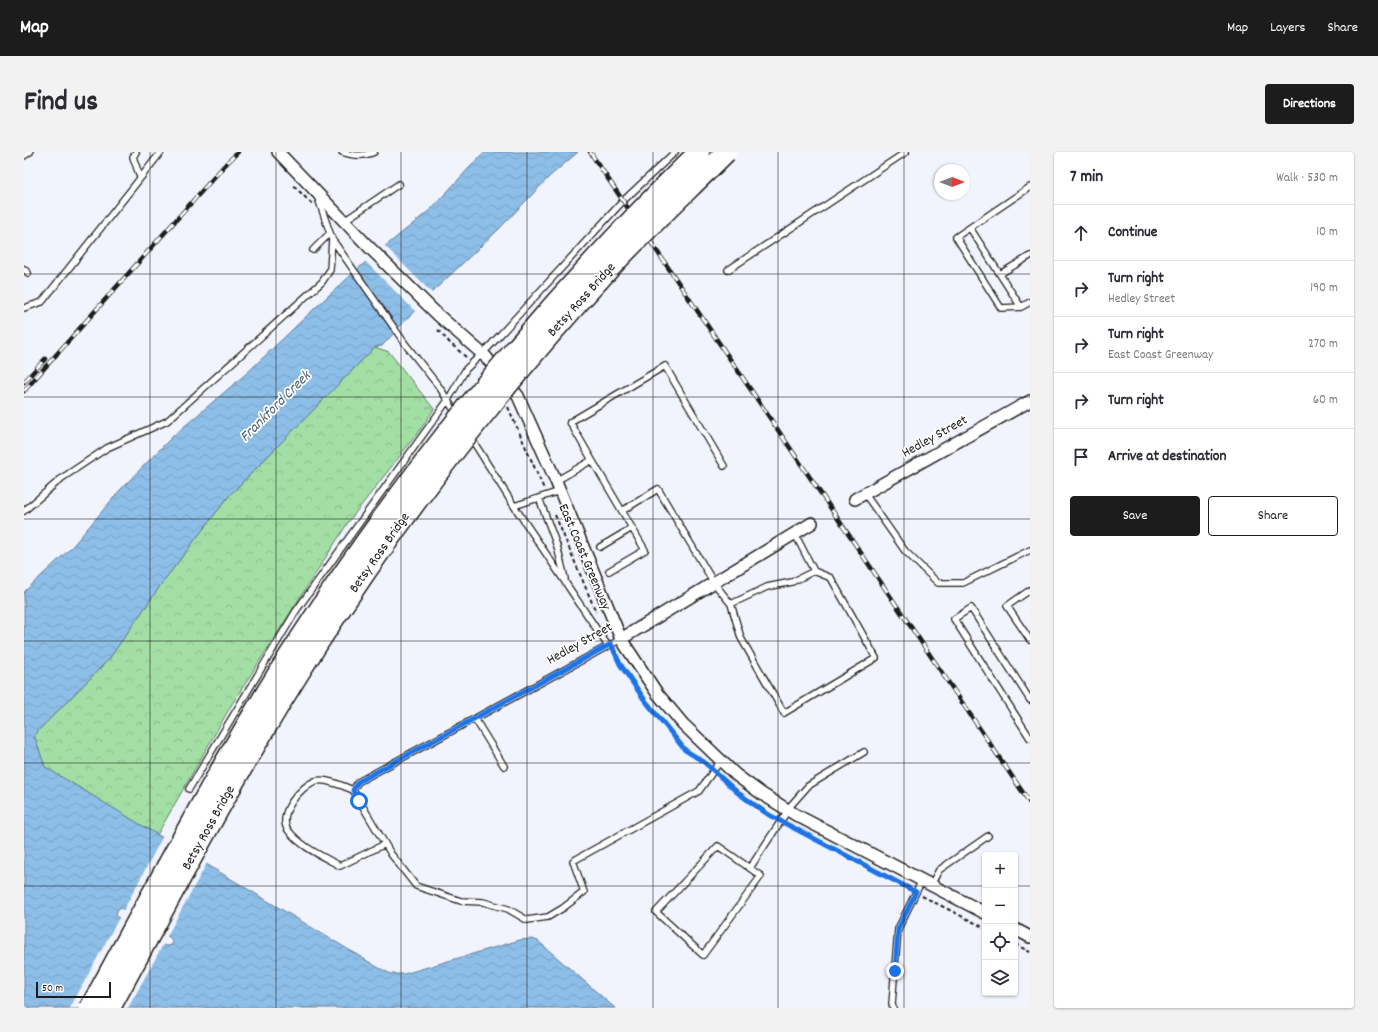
<!DOCTYPE html>
<meta charset="utf-8">
<style>
body{margin:0;font-family:Dekko,sans-serif;background:#f2f2f3;color:#2b2b33}
.controls{position:absolute;right:12px;bottom:12px;display:grid;overflow:hidden;border-radius:4px;box-shadow:0 1px 3px #0004}
.controls button{width:36px;height:36px;display:grid;place-items:center;padding:0;border:0;border-bottom:1px solid #e1e1e2;background:#fff;color:#2b2b33;font:20px sans-serif}
.compass{position:absolute;left:910px;top:12px;width:36px;height:36px;border-radius:50%;background:#fff;box-shadow:0 1px 3px #0004;rotate:90deg}
.scale{position:absolute;left:12px;bottom:10px;width:75px;box-sizing:border-box;padding-left:4px;border:2px solid #1c1c1c;border-top:0;font-size:11px;line-height:14px;white-space:nowrap;color:#1c1c1c;-webkit-text-stroke:3px #fff;paint-order:stroke}
.stop{position:absolute;width:12px;height:12px;margin:-9px;border:3px solid #1a73e8;border-radius:50%;background:#fff}
.stop.end{background:#1a73e8;border-color:#fff;box-shadow:0 1px 4px #0008}
.list{margin:0;padding:0;list-style:none}
h2{display:flex;justify-content:space-between;align-items:center;height:52px;margin:0;padding:0 16px;font-size:17px}
h2 small{font-size:13px;font-weight:400;color:#7c7c81}
.list li{display:grid;grid-template-columns:26px 1fr auto;gap:12px;align-items:center;box-sizing:border-box;height:56px;padding:0 16px;border-top:1px solid #e1e1e2}
.list b{display:block;font-size:15px;white-space:nowrap}
.list p{margin:0;font-size:13px;white-space:nowrap;color:#7c7c81}
.list em{font-size:13px;font-style:normal;color:#7c7c81}
.actions{display:flex;gap:8px;padding:12px 16px}
.actions a{flex:1;padding:9px 0;border:1px solid #1c1c1c;border-radius:4px;text-align:center;font-size:14px;color:#1c1c1c}
.actions .main{background:#1c1c1c;color:#fff}
.icon{flex:none;width:22px;height:22px;fill:none;stroke:currentColor;stroke-width:2;stroke-linecap:round;stroke-linejoin:round}
.map{position:relative;flex:none;width:1006px;height:856px;overflow:hidden;border-radius:4px}
header{display:flex;align-items:center;gap:24px;box-sizing:border-box;height:56px;padding:0 20px;background:#1c1c1c;color:#fff}
header strong{font-size:19px}
nav{display:flex;gap:22px;margin-inline-start:auto;font-size:14px}
.intro{display:flex;align-items:center;justify-content:space-between;box-sizing:border-box;height:96px;padding:0 24px}
h1{margin:0;font-size:28px}
.button{padding:10px 18px;border-radius:4px;background:#1c1c1c;color:#fff;font-size:14px;font-weight:700}
main{display:flex;gap:24px;padding:0 24px}
aside{flex:1;background:#fff;border-radius:4px;box-shadow:0 1px 3px #0004}
.map>svg:first-child{display:block}
.forest{fill:url(#forest-crowns);stroke:#607e60}
.water{fill:url(#water-waves);stroke:#607d96;fill-rule:evenodd}
.pier{fill:#f1f3fd}
.lines{fill:none;stroke-linecap:round;stroke-linejoin:round}
.lane-casing{stroke:#1c1c1c;stroke-width:8}
.street-casing{stroke:#1c1c1c;stroke-width:14}
.path{stroke:#1c1c1c;stroke-width:2;stroke-dasharray:4 3;stroke-linecap:butt}
.lane{stroke:#fff;stroke-width:5.5}
.street{stroke:#fff;stroke-width:11}
.rail-casing{stroke:#1c1c1c;stroke-width:4.5}
.rail{stroke:#fff;stroke-width:3;stroke-dasharray:9;stroke-linecap:butt}
.highway-bridge-casing{stroke:#1c1c1c;stroke-width:23;stroke-linecap:butt}
.highway-bridge{stroke:#fff;stroke-width:20}
.route{stroke:#1a73e8;stroke-width:5}
.grid{fill:none;stroke:#1c1c1c;stroke-width:1;stroke-opacity:0.55}
.labels{text-anchor:middle;dominant-baseline:central;stroke-width:3.5;stroke-linejoin:round;paint-order:stroke}
.street-label{font-size:14px;fill:#1c1c1c;stroke:#fff}
.water-label{font-size:15px;font-style:italic;fill:#495d6e;stroke:#fff}
</style>
<header>
<strong>Map</strong>
<nav><a>Map</a><a>Layers</a><a>Share</a></nav>
</header>
<div class="intro"><h1>Find us</h1><a class="button">Directions</a></div>
<main>
<div class="map">
<svg width="1006" height="856" viewBox="0 0 1006 856">
<defs>
<pattern id="forest-crowns" width="20" height="18" patternUnits="userSpaceOnUse"><rect width="20" height="18" fill="#a3dfa5"/><path d="M2 6a3 3 0 1 1 6 0M12 15a3 3 0 1 1 6 0" fill="none" stroke="#8cbf8d"/></pattern>
<pattern id="water-waves" width="16" height="10" patternUnits="userSpaceOnUse"><rect width="16" height="10" fill="#8dbee8"/><path d="M0 5q4-4 8 0t8 0" fill="none" stroke="#79a3c6"/></pattern>
</defs>
<rect width="100%" height="100%" fill="#f1f3fd"/>
<filter id="ink" filterUnits="userSpaceOnUse"><feTurbulence type="fractalNoise" baseFrequency=".025" numOctaves="2"/><feDisplacementMap in="SourceGraphic" scale="8" xChannelSelector="R" yChannelSelector="G"/><feConvolveMatrix kernelMatrix="1 2 1 2 8 2 1 2 1" color-interpolation-filters="sRGB"/></filter>
<g filter="url(#ink)">
<path class="forest" d="M351,195L365,200L410,257L396,278L325,369L208,552L133,683L21,615L10,583L85,507L141,427L204,345Z"/>
<path class="water" d="M460,0H554L526,24L475,77L405,143L358,194L351,195L204,345L141,427L85,507L10,583L21,615L355,816L367,822H380L496,788L508,787L514,789L591,856H0V440L47,396L97,337L149,284L224,220L291,156L337,114L407,57ZM97,756L145,785L148,788V793L144,794H141L95,766L92,764L93,759Z"/>
<path class="pier" d="M360,93L409,142L392,160L341,109Z
M139,684L183,711L142,786L99,759Z
M96,764L140,791L104,856H46Z"/>
<g class="lines">
<defs>
<path id="lane" d="M112,0L109,5L116,25
M318,0C329,4 339,5 350,0
M0,4L6,0
M1006,35L932,85L977,156L997,155L1006,150
M294,46L308,87L382,193L416,236L433,263
M320,69L375,32
M946,76L997,155
M289,98L306,81
M0,117L4,121
M704,118L882,0
M976,122L1006,104
M0,156L18,150L137,0
M447,286L490,354L584,494
M568,308L546,270L641,214L700,314
M532,329L568,308L598,359
M841,342L881,399L914,431H939L1006,398
M515,346L533,394L541,427
M490,354L536,339
M0,359L38,326L83,296L143,269L298,130L306,118L308,87
M576,395L608,376
M585,419L621,398L598,359L634,337L690,431L707,452L743,435L768,430L790,419L771,382
M1006,438L983,454L1006,488
M707,452L717,486L760,561L852,506L807,426L790,419
M597,487L334,630L329,638L367,702L392,734L437,749L459,750L484,757L503,768L524,765L539,756L560,740L549,709L675,639L697,608
M1006,548L947,456L930,467L1006,586
M451,567L480,614
M165,637L272,459L424,248L442,217L464,196L599,49L651,0
M329,638C319,634 302,626 291,629C276,635 253,662 264,678C277,695 298,704 316,714L361,692
M694,694L737,724L679,803L632,760Z
M726,716L768,652L784,634L840,600
M907,733L915,718L964,684
M869,856L868,852L874,777L898,728"/>
<path id="street" d="M254,0L344,94L414,163L462,205L494,244L532,329L597,487L633,541L659,572L712,623L738,642L772,663L961,761
M831,347L1006,249
M597,487L788,371
M991,777L1006,785"/>
</defs>
<use href="#lane" class="lane-casing"/>
<use href="#street" class="street-casing"/>
<path class="path" d="M270,34L288,52
M414,178L426,191L443,206
M484,255L520,337
M531,363L572,460
M590,499L596,512L620,547L661,598L683,613
M694,623L729,653L751,666
M764,673L885,737
M898,744L961,776
M991,792L1006,800"/>
<use href="#lane" class="lane"/>
<use href="#street" class="street"/>
<defs>
<path id="rail" d="M566,0L1006,651
M0,230L21,207
M0,239L200,14L214,0"/>
</defs>
<use href="#rail" class="rail-casing"/>
<use href="#rail" class="rail"/>
<defs>
<path id="highway-bridge" d="M66,856C134,732 199,606 276,487C390,310 524,148 675,0
M86,856C153,733 218,608 294,491C380,358 478,233 585,117C622,77 663,39 702,0"/>
</defs>
<use href="#highway-bridge" class="highway-bridge-casing"/>
<use href="#highway-bridge" class="highway-bridge"/>
</g>
</g>
<g class="lines" filter="url(#ink)">
<path class="route" d="M335,649L329,638L334,630L587,492L596,512L620,547L661,598L680,610L714,641L745,663L892,740L874,777L871,819"/>
</g>
<path class="grid" d="M126,0V856M252,0V856M377,0V856M503,0V856M629,0V856M754,0V856M880,0V856M0,122H1006M0,245H1006M0,367H1006M0,489H1006M0,611H1006M0,734H961M991,734H1006"/>
<g class="labels">
<g class="street-label">
<text transform="translate(558 148) rotate(-48)">Betsy Ross Bridge</text>
<text transform="translate(911 285) rotate(-29)">Hedley Street</text>
<text transform="translate(356 401) rotate(-55)">Betsy Ross Bridge</text>
<text transform="translate(560 405) rotate(67)">East Coast Greenway</text>
<text transform="translate(556 492) rotate(-29)">Hedley Street</text>
<text transform="translate(185 676) rotate(-61)">Betsy Ross Bridge</text>
</g>
<g class="water-label">
<text transform="translate(252 255) rotate(-45)">Frankford Creek</text>
</g>
</g>
</svg>
<div class="controls">
<button>+</button>
<button>−</button>
<button><svg class="icon" aria-label="locate" viewBox="0 0 24 24"><circle cx="12" cy="12" r="6"/><path d="M12 2v4M12 18v4M2 12h4M18 12h4"/></svg></button>
<button><svg class="icon" aria-label="layers" viewBox="0 0 24 24"><path d="M12 4l9 5-9 5-9-5zM3 14l9 5 9-5"/></svg></button>
</div>
<svg class="compass" viewBox="-18 -18 36 36"><path d="M0-13l5 13h-10z" fill="#e53935"/><path d="M0 13l5-13h-10z" fill="#7c7c81"/></svg>
<div class="scale">50 m</div>
<div class="stop" style="left:335px;top:649px"></div>
<div class="stop end" style="left:871px;top:819px"></div>
</div>
<aside>
<h2>7 min<small>Walk · 530 m</small></h2>
<ul class="list">
<li><svg class="icon" aria-label="ahead" viewBox="0 0 24 24"><path d="M12 20V5M6 11l6-6 6 6"/></svg><div><b>Continue</b></div><em>10 m</em></li>
<li><svg class="icon" aria-label="right" viewBox="0 0 24 24"><path d="M7 20v-9h11M14 6l5 5-5 5"/></svg><div><b>Turn right</b><p>Hedley Street</p></div><em>190 m</em></li>
<li><svg class="icon" aria-label="right" viewBox="0 0 24 24"><path d="M7 20v-9h11M14 6l5 5-5 5"/></svg><div><b>Turn right</b><p>East Coast Greenway</p></div><em>270 m</em></li>
<li><svg class="icon" aria-label="right" viewBox="0 0 24 24"><path d="M7 20v-9h11M14 6l5 5-5 5"/></svg><div><b>Turn right</b></div><em>60 m</em></li>
<li><svg class="icon" aria-label="arrive" viewBox="0 0 24 24"><path d="M6 21V4h12l-3 4 3 4H6"/></svg><div><b>Arrive at destination</b></div></li>
</ul>
<div class="actions"><a class="main">Save</a><a>Share</a></div>
</aside>
</main>
